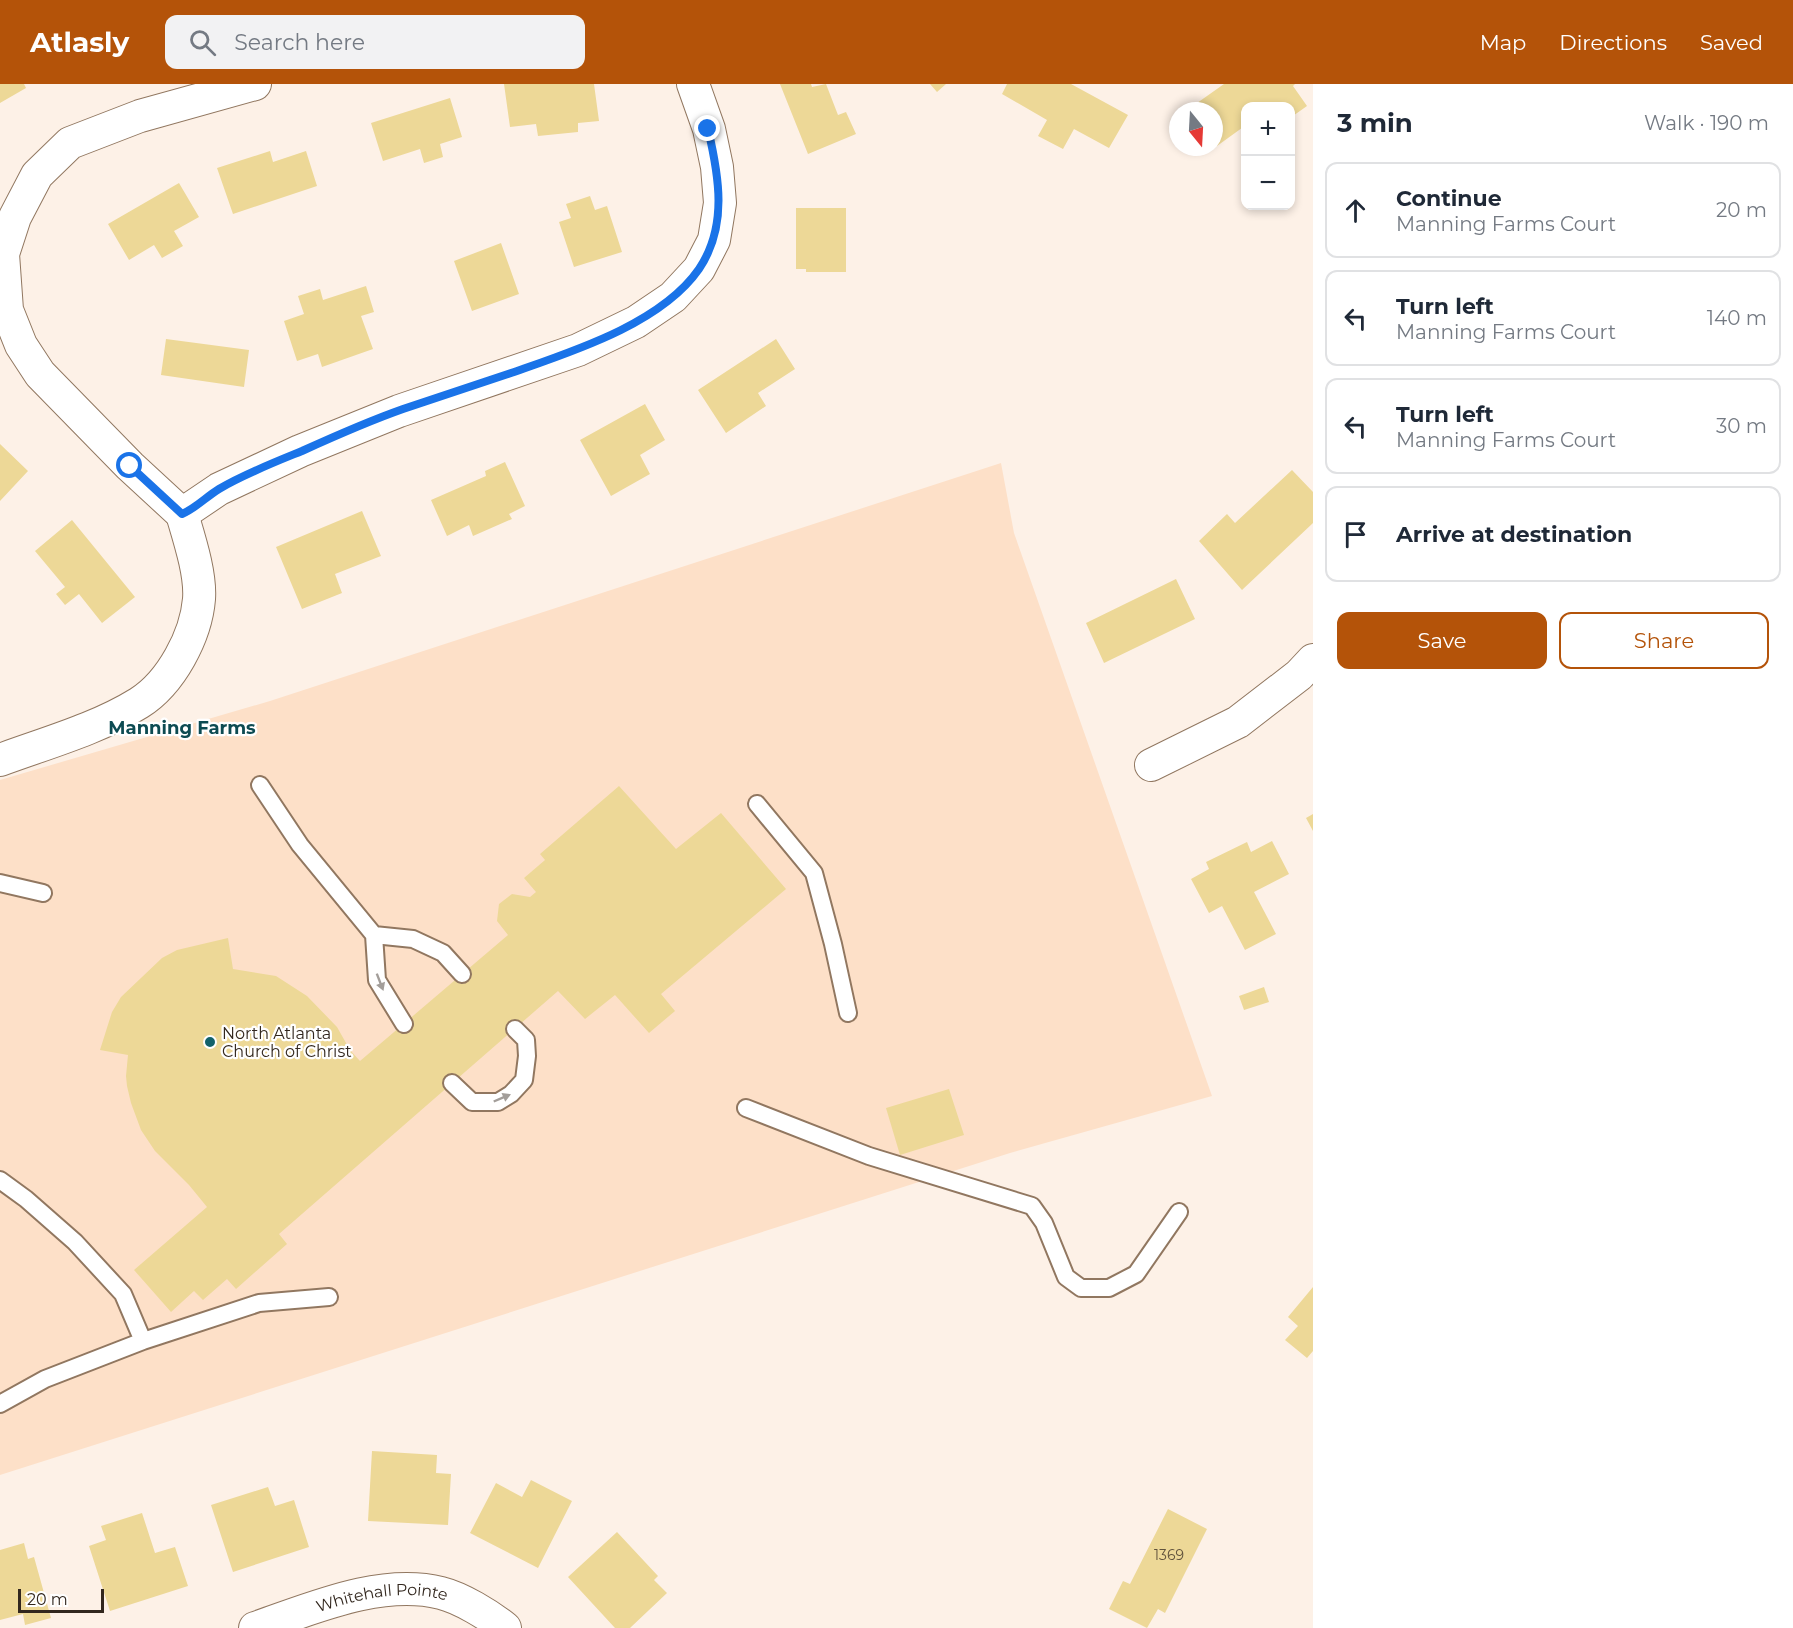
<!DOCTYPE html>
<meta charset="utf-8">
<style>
body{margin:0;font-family:Montserrat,sans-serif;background:#f2f2f3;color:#1f2937}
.controls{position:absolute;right:18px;top:18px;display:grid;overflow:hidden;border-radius:12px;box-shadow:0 3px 9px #0003}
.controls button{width:54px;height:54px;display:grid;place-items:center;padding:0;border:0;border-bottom:2px solid #e0e1e3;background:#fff;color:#1f2937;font:30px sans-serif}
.compass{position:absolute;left:1169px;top:18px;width:54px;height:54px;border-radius:50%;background:#fff;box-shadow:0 3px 9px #0003;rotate:162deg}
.scale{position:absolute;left:18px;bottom:15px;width:86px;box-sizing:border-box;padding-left:6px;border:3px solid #32271e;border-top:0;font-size:16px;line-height:21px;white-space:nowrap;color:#32271e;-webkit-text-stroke:4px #fff;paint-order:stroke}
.stop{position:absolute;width:18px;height:18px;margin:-14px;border:4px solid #1a73e8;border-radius:50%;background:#fff}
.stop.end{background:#1a73e8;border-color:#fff;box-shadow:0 2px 6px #0008}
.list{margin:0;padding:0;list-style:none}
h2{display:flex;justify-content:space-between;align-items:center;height:78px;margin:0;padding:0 24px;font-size:26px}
h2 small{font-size:20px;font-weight:400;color:#747a83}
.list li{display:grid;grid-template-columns:39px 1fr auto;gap:18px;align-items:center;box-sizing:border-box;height:96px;margin:0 12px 12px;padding:0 12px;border:2px solid #e0e1e3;border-radius:12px}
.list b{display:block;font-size:22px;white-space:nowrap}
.list p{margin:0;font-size:20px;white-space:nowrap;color:#747a83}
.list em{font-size:20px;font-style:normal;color:#747a83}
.actions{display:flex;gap:12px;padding:18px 24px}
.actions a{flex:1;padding:14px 0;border:2px solid #b45309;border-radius:12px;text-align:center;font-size:21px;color:#b45309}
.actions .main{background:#b45309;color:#fff}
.icon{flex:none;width:33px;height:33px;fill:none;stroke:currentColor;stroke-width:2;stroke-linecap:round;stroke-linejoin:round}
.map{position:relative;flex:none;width:1313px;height:1544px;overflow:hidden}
header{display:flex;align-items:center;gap:36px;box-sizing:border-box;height:84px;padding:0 30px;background:#b45309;color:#fff}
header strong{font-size:28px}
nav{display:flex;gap:33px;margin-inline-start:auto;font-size:21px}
.search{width:420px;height:54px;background:#f2f2f3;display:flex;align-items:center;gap:15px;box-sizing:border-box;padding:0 21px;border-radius:12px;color:#747a83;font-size:22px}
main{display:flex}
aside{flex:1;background:#fff}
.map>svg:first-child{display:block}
.built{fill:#fde0c8}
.building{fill:#edd897}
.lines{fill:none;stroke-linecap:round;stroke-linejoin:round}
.lane-casing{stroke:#917760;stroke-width:20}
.street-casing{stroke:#917760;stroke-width:34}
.lane{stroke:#fff;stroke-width:16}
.street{stroke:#fff;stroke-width:32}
.oneway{fill:#a39e9a}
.route{stroke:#1a73e8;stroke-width:8}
.poi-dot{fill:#13626b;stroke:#fff;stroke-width:2}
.labels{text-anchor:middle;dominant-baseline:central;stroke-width:4.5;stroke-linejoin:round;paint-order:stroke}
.number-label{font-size:14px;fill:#61533c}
.poi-label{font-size:16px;fill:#32271e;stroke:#fff;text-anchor:start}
.street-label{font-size:16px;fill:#32271e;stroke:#fff}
.neighbourhood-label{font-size:18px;font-weight:bold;fill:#0d4b52;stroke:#fff}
</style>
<header>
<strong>Atlasly</strong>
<div class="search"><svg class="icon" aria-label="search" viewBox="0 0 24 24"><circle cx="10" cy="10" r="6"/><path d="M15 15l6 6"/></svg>Search here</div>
<nav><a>Map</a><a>Directions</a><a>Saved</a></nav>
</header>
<main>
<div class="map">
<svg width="1313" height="1544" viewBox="0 0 1313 1544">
<rect width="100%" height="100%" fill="#fdf1e7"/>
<path class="built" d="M1001,379L1014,449L1212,1012L1010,1069L0,1391V696L270,617Z"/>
<path class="building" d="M0,0H24L26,4L0,19Z
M504,0H594L599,37L578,39V48L538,52L536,40L510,43Z
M780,0H811L812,3L826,0L838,31L846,28L856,50L808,70Z
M930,0H946L937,8Z
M1007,0H1071L1128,31L1109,64L1074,45L1063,65L1038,52L1047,36L1002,10Z
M1224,0H1295L1293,2L1307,22L1290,34V22H1246V41L1217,62L1214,57V27H1192L1190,24Z
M450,14L462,53L440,60L443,73L424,79L420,65L383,77L371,39Z
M270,67L273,78L306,67L317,102L233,130L217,84Z
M179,99L199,133L174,147L183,162L162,174L154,161L129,176L108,140Z
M590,112L595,126L607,122L622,168L574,183L559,138L571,134L566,120Z
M796,124H846V188H806V185H796Z
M501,159L519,210L472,227L454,177Z
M366,202L374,228L361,232L373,265L322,283L318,270L297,277L284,237L304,230L298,212L320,205L323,216Z
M166,255L249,266L244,303L161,291Z
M776,255L795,285L758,309L766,322L726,349L698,306Z
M645,320L665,356L640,371L650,390L611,412L580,356Z
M0,360L28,387L0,417Z
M505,378L525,422L509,430L512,435L473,452L469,441L447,452L431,416L486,392L485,387Z
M1292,386L1313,408V439L1242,506L1199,457L1227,430L1235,439Z
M362,427L381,472L335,490L342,509L302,525L276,463Z
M72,436L135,513L102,539L79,510L65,521L56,510L65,503L35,467Z
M1176,495L1195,535L1104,579L1086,539Z
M619,702L676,765L721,729L786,805L661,910L675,927L649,949L615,911L585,935L558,907L279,1150L287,1160L236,1205L227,1195L203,1216L194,1207L171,1228L134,1186L207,1123L189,1101L155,1067L141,1046L131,1019L127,1002L126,992L128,971L100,966L112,928L121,913L162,874L177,866L228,854L233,885L276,892L307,912L337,943L350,966L360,977L508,851L497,837L499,820L512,810L530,813L536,808L524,794L545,776L540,770Z
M1313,730V747L1306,734Z
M1272,757L1289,790L1254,808L1276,850L1245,866L1222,822L1209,829L1191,795L1209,785L1206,778L1247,758L1251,768Z
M1264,903L1269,918L1244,926L1239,912Z
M949,1005L964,1051L900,1071L886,1024Z
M1313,1203V1267L1307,1274L1285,1256L1298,1242L1288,1233Z
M372,1367L437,1371L436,1389L451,1390L448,1441L368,1437Z
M531,1396L572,1417L538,1484L470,1449L496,1399L522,1413Z
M268,1403L275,1422L294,1416L309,1463L233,1488L211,1421Z
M1168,1425L1207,1445L1165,1529L1158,1525L1147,1544L1109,1525L1123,1497L1130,1500Z
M142,1429L155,1469L175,1463L188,1502L110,1527L89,1462L106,1456L101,1442Z
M617,1448L658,1492L654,1496L667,1509L630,1544H615L568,1493Z
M24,1459L28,1475L34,1473L51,1534L25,1541L23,1530L0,1536V1466Z"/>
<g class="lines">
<defs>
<path id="lane" d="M260,701L300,761L374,851L377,896L404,940
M757,720L814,789L833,860L848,929
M0,799L43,809
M374,851L413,855L443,869L462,890
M452,999L472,1018H498L511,1010L524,996L527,972L526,956L515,945
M746,1024L869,1072L1032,1122L1044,1139L1066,1193L1081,1204H1109L1136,1190L1179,1128
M0,1096L26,1115L75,1158L123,1210L143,1257
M0,1320L45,1295L143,1257L259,1219L329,1213"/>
<g id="street">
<path d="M255,0L140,32L70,59L37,91L15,133L3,170L7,226L21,261L40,290L130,382L182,430L219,405L300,367L399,327L578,266L636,238L673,213L699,185L714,156L720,119L717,83L709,45L693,0"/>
<path d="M0,676C46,659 97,645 139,619C171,599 196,552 199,515C201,490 189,454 182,430"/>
<path d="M1151,681L1238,638L1299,591L1313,576"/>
<path id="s1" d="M255,1544C311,1525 380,1494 441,1509C461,1514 489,1531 505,1544"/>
</g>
</defs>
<use href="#lane" class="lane-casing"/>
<use href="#street" class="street-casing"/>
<use href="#lane" class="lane"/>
<use href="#street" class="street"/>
</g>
<defs><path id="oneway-solid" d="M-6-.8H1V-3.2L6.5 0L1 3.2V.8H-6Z" transform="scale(1.5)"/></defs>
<g class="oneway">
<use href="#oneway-solid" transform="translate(380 898) rotate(69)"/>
<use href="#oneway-solid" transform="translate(502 1014) rotate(-23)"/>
</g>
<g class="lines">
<path class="route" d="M130,382L182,430C196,424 206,413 219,405C244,390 275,378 302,367C335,352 369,337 403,325C439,313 475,301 511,289C571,268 661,240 699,185C728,142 719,92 708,45"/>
</g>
<circle class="poi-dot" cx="210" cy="958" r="6"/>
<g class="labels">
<g class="number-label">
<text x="1169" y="1471">1369</text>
</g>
<g class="poi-label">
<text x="222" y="949">North Atlanta<tspan x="222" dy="18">Church of Christ</tspan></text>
</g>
<g class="street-label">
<text stroke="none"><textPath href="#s1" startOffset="132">Whitehall Pointe</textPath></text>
</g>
<g class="neighbourhood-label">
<text x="182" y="644">Manning Farms</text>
</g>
</g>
</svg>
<div class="controls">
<button>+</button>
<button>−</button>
</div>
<svg class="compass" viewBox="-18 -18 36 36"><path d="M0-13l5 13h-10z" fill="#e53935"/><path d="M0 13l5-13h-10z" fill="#747a83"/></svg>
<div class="scale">20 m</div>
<div class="stop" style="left:130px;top:382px"></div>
<div class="stop end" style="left:708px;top:45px"></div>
</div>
<aside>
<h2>3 min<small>Walk · 190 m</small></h2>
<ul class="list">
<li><svg class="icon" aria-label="ahead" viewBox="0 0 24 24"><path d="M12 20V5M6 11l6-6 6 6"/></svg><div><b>Continue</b><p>Manning Farms Court</p></div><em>20 m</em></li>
<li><svg class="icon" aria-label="left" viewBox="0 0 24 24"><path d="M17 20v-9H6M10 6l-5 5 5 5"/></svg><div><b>Turn left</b><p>Manning Farms Court</p></div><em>140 m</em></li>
<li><svg class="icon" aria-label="left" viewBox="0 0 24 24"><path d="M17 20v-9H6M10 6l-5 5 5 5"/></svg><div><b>Turn left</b><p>Manning Farms Court</p></div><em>30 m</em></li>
<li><svg class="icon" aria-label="arrive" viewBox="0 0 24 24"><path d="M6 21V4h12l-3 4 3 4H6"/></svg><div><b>Arrive at destination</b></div></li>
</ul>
<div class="actions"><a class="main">Save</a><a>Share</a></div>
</aside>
</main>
